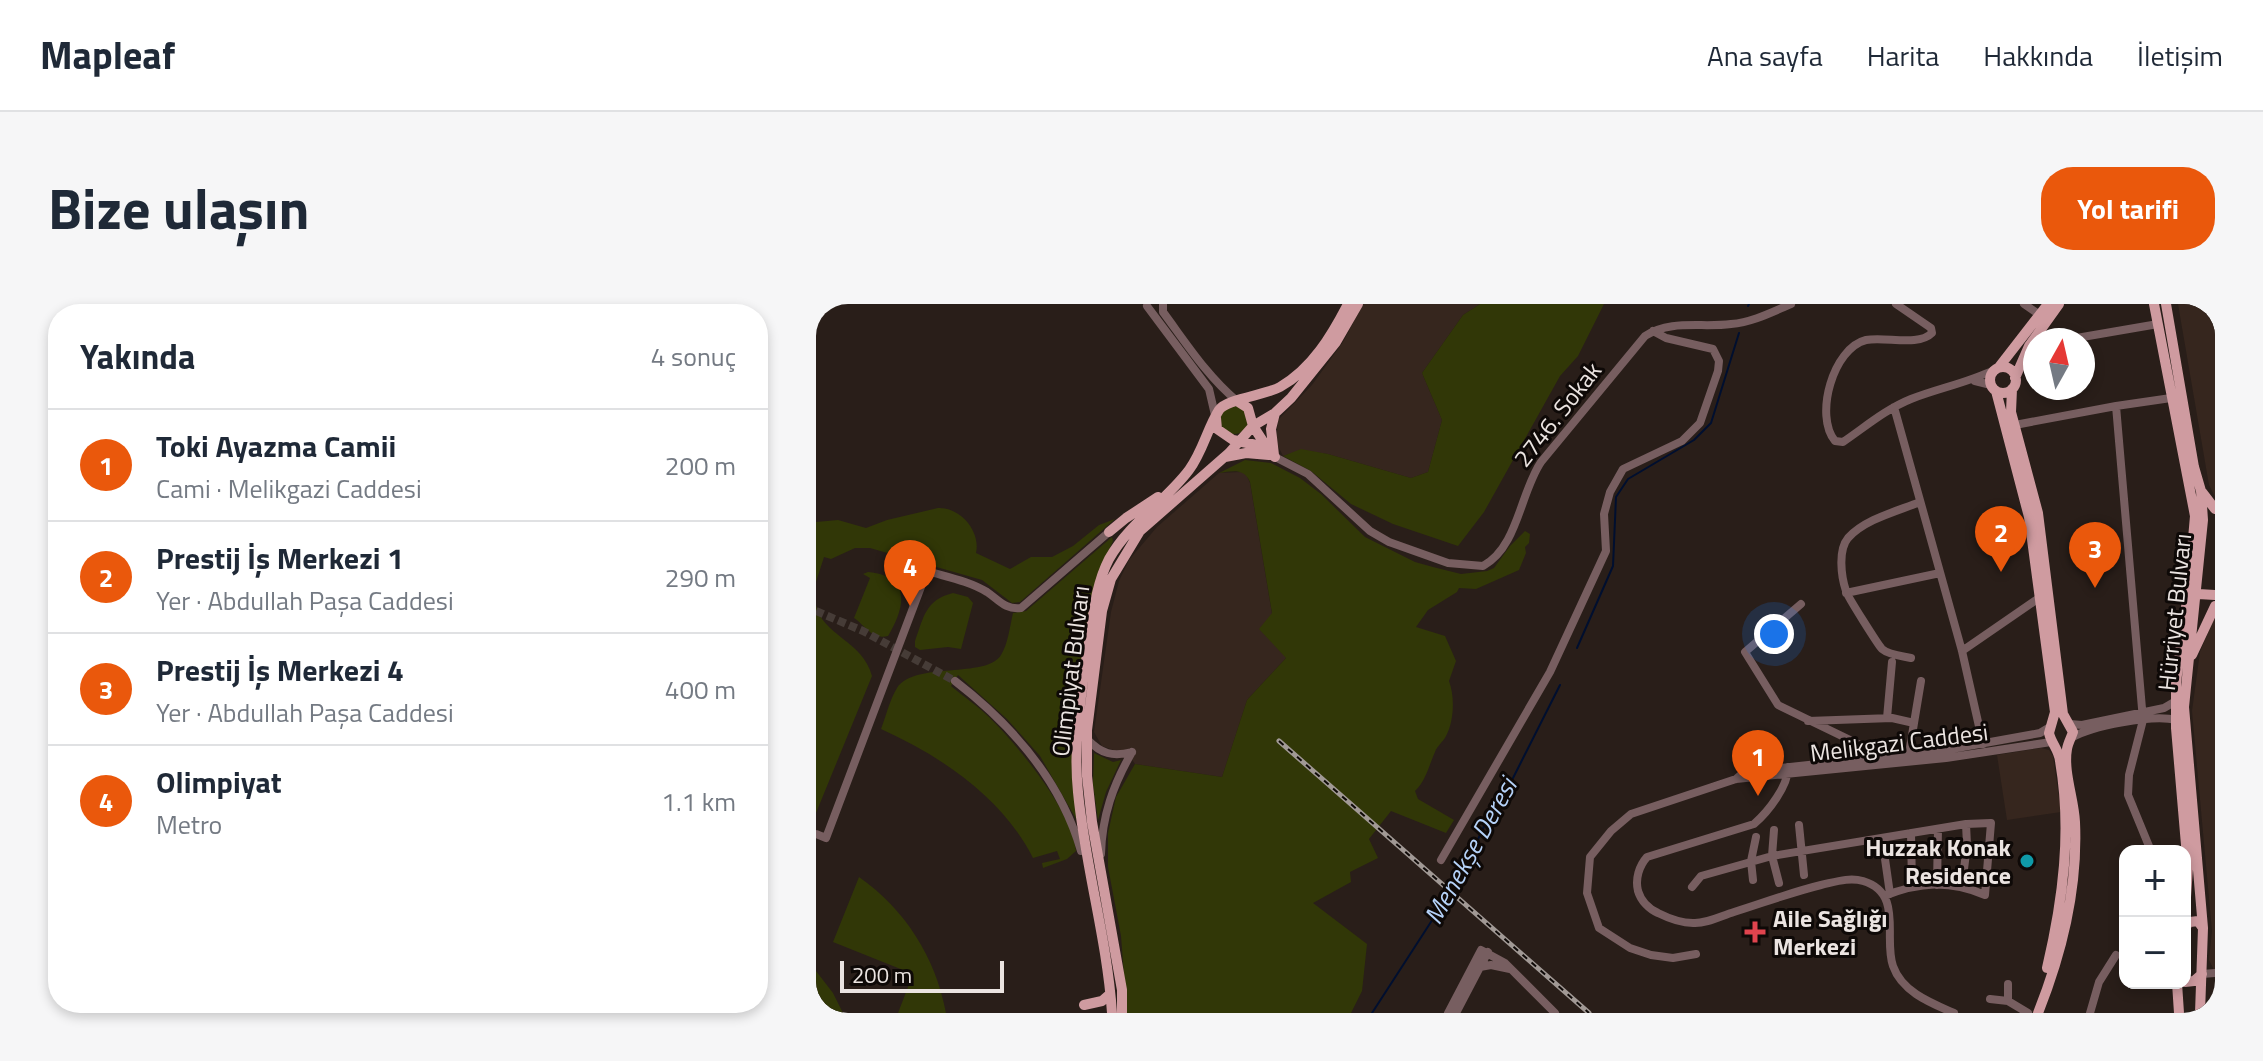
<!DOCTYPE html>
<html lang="tr">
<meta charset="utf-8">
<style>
body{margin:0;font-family:"Titillium Web",sans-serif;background:#f6f6f7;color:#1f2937}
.controls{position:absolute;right:24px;bottom:24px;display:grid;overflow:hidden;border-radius:16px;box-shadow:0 4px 12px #0003}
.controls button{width:72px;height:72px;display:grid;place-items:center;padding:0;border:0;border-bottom:2px solid #e0e1e3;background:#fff;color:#1f2937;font:40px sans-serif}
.compass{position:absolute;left:1207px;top:24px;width:72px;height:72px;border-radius:50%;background:#fff;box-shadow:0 4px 12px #0003;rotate:8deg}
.scale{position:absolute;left:24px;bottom:20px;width:164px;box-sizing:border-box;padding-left:8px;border:4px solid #ebe4e1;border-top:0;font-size:22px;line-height:28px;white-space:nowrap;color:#ebe4e1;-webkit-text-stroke:6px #0e0907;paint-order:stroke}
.you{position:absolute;left:958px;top:330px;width:28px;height:28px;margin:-20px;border:6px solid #fff;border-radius:50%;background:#1a73e8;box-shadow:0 0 0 12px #1a73e833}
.badge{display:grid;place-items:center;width:52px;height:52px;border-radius:50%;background:#ea580c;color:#fff;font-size:26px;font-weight:700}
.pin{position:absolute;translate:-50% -66px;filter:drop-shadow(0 2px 4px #0008)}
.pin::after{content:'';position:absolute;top:42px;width:28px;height:24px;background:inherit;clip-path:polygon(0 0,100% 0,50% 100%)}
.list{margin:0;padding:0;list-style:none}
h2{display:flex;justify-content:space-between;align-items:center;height:104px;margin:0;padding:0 32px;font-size:34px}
h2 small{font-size:26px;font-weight:400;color:#747a83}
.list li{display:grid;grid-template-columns:52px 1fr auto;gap:24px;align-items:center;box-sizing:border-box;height:112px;padding:0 32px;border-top:2px solid #e0e1e3}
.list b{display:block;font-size:30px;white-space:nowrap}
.list p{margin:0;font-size:26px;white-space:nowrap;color:#747a83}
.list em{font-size:26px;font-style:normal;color:#747a83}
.map{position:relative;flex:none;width:1399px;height:709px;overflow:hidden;border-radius:32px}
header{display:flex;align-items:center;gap:48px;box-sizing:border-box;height:112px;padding:0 40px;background:#fff;border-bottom:2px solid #e0e1e3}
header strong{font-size:38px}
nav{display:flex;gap:44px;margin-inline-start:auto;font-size:28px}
.intro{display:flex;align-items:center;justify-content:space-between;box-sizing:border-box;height:192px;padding:0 48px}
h1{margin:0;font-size:56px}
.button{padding:20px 36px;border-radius:32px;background:#ea580c;color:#fff;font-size:28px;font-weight:700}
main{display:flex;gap:48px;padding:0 48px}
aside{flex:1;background:#fff;border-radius:32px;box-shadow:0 4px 12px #0003}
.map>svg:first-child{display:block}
.built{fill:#36261e}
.green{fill:#313707}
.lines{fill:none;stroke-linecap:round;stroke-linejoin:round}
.stream{stroke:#000f2f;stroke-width:2}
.minor-tunnel{stroke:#463c37;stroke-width:8;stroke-dasharray:8 4;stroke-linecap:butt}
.minor{stroke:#775e60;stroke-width:8}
.major{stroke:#cf9ba0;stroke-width:10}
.rail-casing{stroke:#a19995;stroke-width:5}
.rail{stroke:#0e0907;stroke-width:2;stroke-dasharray:6;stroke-linecap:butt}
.culture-dot{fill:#0f9aa8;stroke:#0e0907;stroke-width:3}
.health-dot{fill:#e0444e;stroke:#0e0907;stroke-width:3}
.labels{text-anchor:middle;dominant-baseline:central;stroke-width:6;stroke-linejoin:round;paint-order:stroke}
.street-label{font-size:24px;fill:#ebe4e1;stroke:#0e0907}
.poi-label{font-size:24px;font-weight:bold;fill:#ebe4e1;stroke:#0e0907;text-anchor:end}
.water-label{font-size:26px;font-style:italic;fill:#b5d2f8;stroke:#0e0907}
</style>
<header>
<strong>Mapleaf</strong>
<nav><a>Ana sayfa</a><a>Harita</a><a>Hakkında</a><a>İletişim</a></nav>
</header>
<div class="intro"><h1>Bize ulaşın</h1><a class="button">Yol tarifi</a></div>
<main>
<aside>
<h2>Yakında<small>4 sonuç</small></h2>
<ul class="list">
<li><span class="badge">1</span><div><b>Toki Ayazma Camii</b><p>Cami · Melikgazi Caddesi</p></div><em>200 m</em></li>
<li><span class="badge">2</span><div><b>Prestij İş Merkezi 1</b><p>Yer · Abdullah Paşa Caddesi</p></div><em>290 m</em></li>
<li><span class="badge">3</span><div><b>Prestij İş Merkezi 4</b><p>Yer · Abdullah Paşa Caddesi</p></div><em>400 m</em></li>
<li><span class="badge">4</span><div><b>Olimpiyat</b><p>Metro</p></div><em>1.1 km</em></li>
</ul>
</aside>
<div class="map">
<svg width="1399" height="709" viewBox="0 0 1399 709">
<rect width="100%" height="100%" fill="#291e19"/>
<path class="built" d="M547,0H664L647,11L606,69L626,116L612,168L595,174L512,150L485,146L467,152L460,138L462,116L496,81L527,38Z
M1362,0H1399V193L1393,181Z
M425,168L430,170L434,179L456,310L470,354L431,396L406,473L319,460L310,447L303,448L286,442L278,428L295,308L303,277L313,256L341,223L403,169Z
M1399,311V668L1393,656L1396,627L1376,407L1384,348Z
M1225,444L1233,446L1237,452L1245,508L1191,516L1181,451Z"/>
<path class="green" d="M664,0H788L762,52L744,72L668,208L642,242L577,220L535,200L495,167L467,152L485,145L512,150L595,174L612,168L626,116L606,69L647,11Z
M404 116a14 14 0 1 1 28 0a14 14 0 1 1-28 0Z
M429,156L455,159L484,174L505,190L549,233L599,258L617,263L645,270L671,267L678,264L694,242L709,227L714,230L713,239L709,243L710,249L703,266L660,285L643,284L641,288L612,306L600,323L629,332L640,357L633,377C639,393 638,417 630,432C627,438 621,442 619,448C613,461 610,477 599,487L602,495L638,516L630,529L575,507L553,535L562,554L534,568L535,578L497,599L551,640L546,687L535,709H311L305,632L292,563V529L300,493L319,460L406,473L431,396L470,354L443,325L456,309L434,178C428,164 417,167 403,169Z
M122,204C144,203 165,227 160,249L194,265L215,253H236L257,242L283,221L299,215L204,298L196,299L166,276L54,244H39L15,255L8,253L0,278V218L22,216L50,224L71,216Z
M296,233L297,237C254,323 264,426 263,520L224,452L191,415L142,371L135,382C148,393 162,402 174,414C203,443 256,507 260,547L251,555L227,564L226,559L244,555L241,547L217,554C187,494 125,452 65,425C70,412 74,395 81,384C99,357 170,375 185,351C192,340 194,322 197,309L210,307Z
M52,268C95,272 90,302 72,332C56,336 50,322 38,314L54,274L47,270Z
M137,289L152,293L157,299L145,345L132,343L104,346L99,343V337C108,313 109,296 137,289Z
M0,301C6,331 47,337 56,372L0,509Z
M278,449L297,458L305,456L290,488L282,516L277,480Z
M43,573C89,605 120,654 130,709H82L97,670L17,638Z
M0,667L17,689L27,709H0Z"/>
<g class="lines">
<path class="stream" d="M932,2L933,0
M761,344L797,262L800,193L812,175L878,136L895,119L923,29
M556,709L646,570L676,505L694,480L744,381"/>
<path class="minor-tunnel" d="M0,307L47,327L139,377"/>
<path class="minor" d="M347,0V8C370,39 391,72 421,97
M1080,0L1115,24L1116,29C1102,43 1069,32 1050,36C1017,44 998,112 1019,137L1027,138C1049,123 1070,105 1095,95C1123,84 1151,79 1178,66
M1208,0L1227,13
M331,2L393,85L399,111
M1249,36L1342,20
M1159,77L1175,81
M1300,102L1355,94
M1078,103L1146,347L1167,440
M1199,121L1300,102L1327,416L1313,471L1312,491L1335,547
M459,153L492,170L554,227L573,238L632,259L667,262C702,243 704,189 725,158L829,32C855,15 886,24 915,20C937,18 956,8 975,0
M1030,289L1124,269
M985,300L929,348L962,401L1065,451
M1146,347L1223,294
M1095,354C1086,352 1073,351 1066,345C1063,342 1031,292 1030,287C1025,272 1022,246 1032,234C1049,215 1082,207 1104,198
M139,377C196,421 245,477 265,547
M1071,414L1076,358
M992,417L1076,414L1098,419L1093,450
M1098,419L1105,377
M1254,420L1266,421L1348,404L1360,397
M1255,434C1275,422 1337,410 1360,416
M271,435C285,450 297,453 316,448
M972,463C973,481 952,508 938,520L831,553C823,562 819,575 822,587C825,597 833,605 842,609C852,614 865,619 877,619C890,620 905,612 918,608C947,599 976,588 1005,581C1019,578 1033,573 1047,577C1088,589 1067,634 1077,662C1086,688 1115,699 1138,709
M920,475L928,468L1130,446L1224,429L1234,423
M983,521L988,571
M958,526L956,552L963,579
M1095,529L1096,581
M0,530L10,534L111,267C131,273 153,277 171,288C183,296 189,306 205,304L293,228
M1066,534L1074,590
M285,550C286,512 297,481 316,448
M625,556L734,368L790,247L788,210L794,188L807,165L866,137L884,119L902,67L903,57L897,45L850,34L837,27
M937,576L935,557L940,533
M1121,581L1122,525
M1146,581L1151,541L1150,520
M876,583L885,572L956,552L1150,520L1175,519L1169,591C1133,576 1104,578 1068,592
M880,650L857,654L835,651L814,644L783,624L771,589L774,553L795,527L815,510L920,475L1130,454L1235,438
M664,663L675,661L694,665
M1386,670L1399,669
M1174,695L1192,697L1212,709
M1192,697V680
M632,709L665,646L689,659L739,709
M640,709L672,648
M1274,709L1283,678L1300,651"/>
<path class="major" d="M1338,0L1379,212L1373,281L1360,378V424L1372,564L1369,608
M1350,0L1378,163L1385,187L1387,216L1368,403L1387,624L1384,709
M1183,63L1232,0
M1174 76a13 13 0 1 1 26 0a13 13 0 1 1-26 0Z
M1199,74L1213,42L1243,0
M1196,85L1195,108L1222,209L1247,410L1257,428C1255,434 1252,439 1251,445C1247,468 1258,495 1259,518C1262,583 1246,649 1222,709
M1180,87L1213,213L1239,408L1233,429C1235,439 1243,446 1244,457C1256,527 1247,596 1231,664
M421,97L432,104L437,122L452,145
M400,114L401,125L417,136L445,142L459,153
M458,151L455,125L459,109
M409,153L430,149L453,151
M1386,188L1399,205
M293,228L310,214L342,193
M1377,285L1382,290L1399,291
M1376,351L1399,302
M1369,622L1374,618L1382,617L1387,624
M1369,678L1378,677L1386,670
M1361,679L1363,709
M268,701L286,697L294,690
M296,709C291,634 269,562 262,488C257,440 265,390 272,343C277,314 279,282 293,255C314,218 348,199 373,166C387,147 391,125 403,106C410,95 450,91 464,83C496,65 516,31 532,0
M306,709V686L276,518L271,472V426L286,307L295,275L324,227L413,149L437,122L459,109L475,94L520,38L542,0"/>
<defs>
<path id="rail" d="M463,437L773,709"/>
</defs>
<use href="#rail" class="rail-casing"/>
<use href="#rail" class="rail"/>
</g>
<circle class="culture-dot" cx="1211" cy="557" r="8"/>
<path class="health-dot" d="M935 616h8v8h8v8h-8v8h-8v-8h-8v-8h8z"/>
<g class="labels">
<g class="street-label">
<text transform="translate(741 110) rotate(-52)">2746. Sokak</text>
<text transform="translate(1358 308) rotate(-84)">Hürriyet Bulvarı</text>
<text transform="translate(254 367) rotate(-83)">Olimpiyat Bulvarı</text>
<text transform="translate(1083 438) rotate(-7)">Melikgazi Caddesi</text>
</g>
<g class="poi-label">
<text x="1195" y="543">Huzzak Konak<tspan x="1195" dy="28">Residence</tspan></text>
<text x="957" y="614" text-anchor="start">Aile Sağlığı<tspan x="957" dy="28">Merkezi</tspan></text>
</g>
<g class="water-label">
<text transform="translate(654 547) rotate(-61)">Menekşe Deresi</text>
</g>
</g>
</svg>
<div class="controls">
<button>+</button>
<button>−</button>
</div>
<svg class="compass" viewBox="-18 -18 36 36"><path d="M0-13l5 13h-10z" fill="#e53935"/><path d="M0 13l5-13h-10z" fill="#747a83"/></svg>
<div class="scale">200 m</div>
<div class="you"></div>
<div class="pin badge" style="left:942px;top:492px">1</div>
<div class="pin badge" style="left:1185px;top:268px">2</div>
<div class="pin badge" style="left:1279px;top:284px">3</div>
<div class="pin badge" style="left:94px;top:302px">4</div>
</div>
</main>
